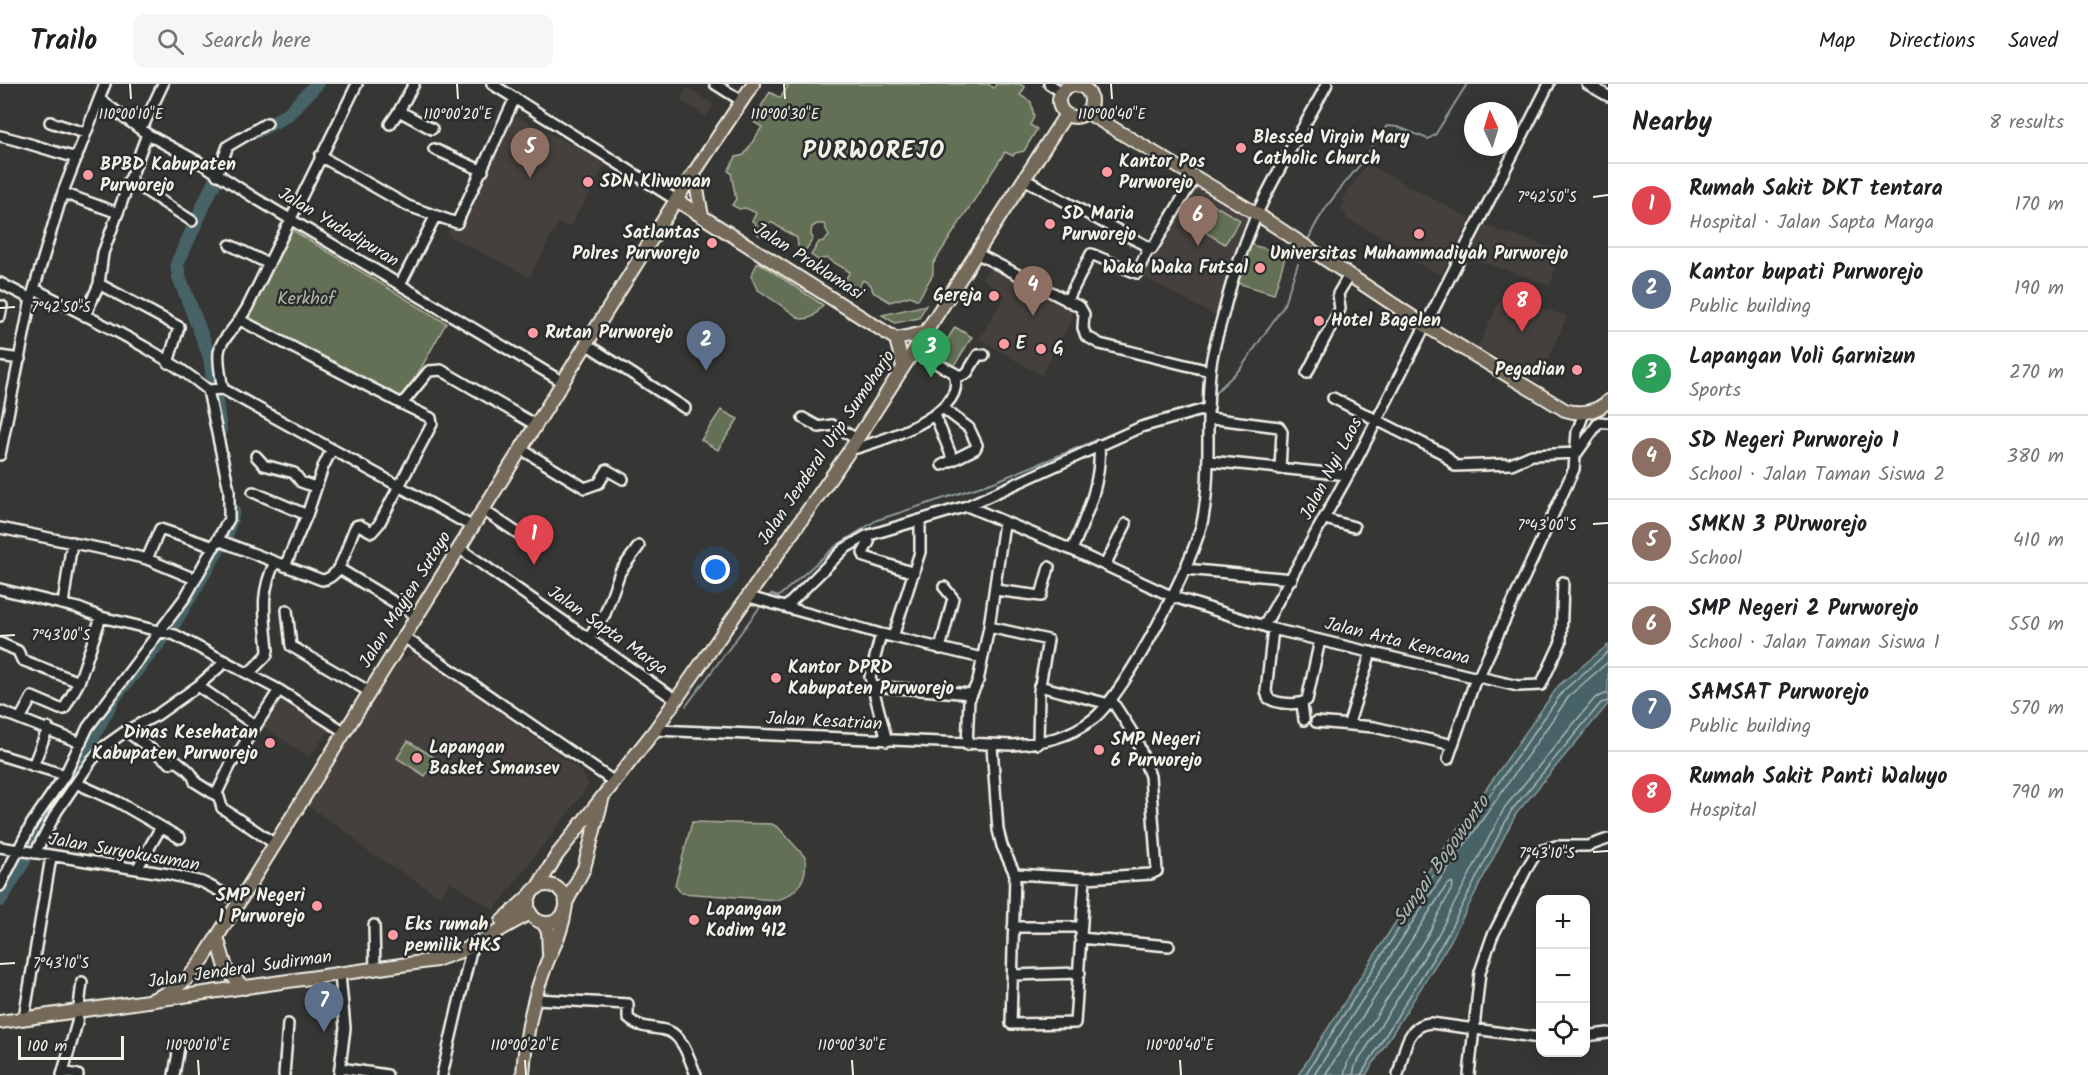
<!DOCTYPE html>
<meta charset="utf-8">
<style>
body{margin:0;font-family:Kalam,sans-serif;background:#f6f6f6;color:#202124}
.controls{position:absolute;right:18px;bottom:18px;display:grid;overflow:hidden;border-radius:12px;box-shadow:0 3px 15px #0003}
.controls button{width:54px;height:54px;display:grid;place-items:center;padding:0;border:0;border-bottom:2px solid #e0e0e0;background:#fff;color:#202124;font:30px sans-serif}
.compass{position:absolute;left:1464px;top:18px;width:54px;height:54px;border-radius:50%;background:#fff;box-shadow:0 3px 15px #0003;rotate:356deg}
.scale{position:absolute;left:18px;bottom:15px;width:106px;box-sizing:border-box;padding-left:6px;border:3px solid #f4f1e8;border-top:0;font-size:16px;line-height:21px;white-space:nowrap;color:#f4f1e8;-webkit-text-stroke:4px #2a2d2e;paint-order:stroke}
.you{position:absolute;left:716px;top:486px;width:21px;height:21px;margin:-15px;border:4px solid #fff;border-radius:50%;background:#1a73e8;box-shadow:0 0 0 9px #1a73e833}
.badge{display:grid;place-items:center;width:39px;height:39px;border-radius:50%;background:#db2777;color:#fff;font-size:20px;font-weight:700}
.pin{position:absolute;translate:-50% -50px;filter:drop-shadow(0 2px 3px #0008)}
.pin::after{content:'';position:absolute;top:32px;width:21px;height:18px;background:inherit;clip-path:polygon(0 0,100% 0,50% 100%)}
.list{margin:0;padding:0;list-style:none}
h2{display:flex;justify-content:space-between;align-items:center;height:78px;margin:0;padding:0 24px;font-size:26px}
h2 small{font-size:20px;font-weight:400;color:#757577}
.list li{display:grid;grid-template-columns:39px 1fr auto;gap:18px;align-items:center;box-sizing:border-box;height:84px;padding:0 24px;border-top:2px solid #e0e0e0}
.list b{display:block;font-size:22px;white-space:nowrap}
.list p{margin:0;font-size:20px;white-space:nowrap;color:#757577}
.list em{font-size:20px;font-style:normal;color:#757577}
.icon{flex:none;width:33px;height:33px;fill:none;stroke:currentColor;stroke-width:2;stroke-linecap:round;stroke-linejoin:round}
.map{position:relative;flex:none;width:1608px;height:991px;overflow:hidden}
header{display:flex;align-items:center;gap:36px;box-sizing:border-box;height:84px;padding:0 30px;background:#fff;border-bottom:2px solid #e0e0e0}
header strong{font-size:28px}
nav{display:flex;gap:33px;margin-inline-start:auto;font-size:21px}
.search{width:420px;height:54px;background:#f6f6f6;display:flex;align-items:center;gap:15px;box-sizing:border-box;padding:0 21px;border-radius:12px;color:#757577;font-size:22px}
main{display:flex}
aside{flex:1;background:#fff}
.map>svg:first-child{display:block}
.built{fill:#44403c}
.green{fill:#636f56;stroke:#acb09f;stroke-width:1.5}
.water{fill:#466467;stroke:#8c9c9b;stroke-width:1.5}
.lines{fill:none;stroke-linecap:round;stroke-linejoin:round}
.shore{stroke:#aeb9b4;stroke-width:1.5}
.stream{stroke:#8c9c9b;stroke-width:2}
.river{stroke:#466467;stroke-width:14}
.minor-casing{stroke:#f4f1e8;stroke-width:14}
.major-casing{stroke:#f4f1e8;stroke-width:16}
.minor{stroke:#2a2d2e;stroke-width:9}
.major{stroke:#746a5a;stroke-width:12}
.ticks{fill:none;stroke:#f4f1e8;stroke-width:2}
.poi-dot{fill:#ff9aa2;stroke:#2a2d2e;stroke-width:2}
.labels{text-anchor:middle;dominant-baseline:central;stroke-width:5;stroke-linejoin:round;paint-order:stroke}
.poi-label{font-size:18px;font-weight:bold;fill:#f4f1e8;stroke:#2a2d2e;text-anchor:start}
.street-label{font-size:18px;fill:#f4f1e8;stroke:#2a2d2e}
.park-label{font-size:18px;fill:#b3b6a6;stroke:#2a2d2e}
.water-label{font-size:20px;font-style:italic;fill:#aeb9b4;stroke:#2a2d2e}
.district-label{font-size:24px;font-weight:bold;letter-spacing:1.5px;fill:#f4f1e8;stroke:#2a2d2e}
.ticks-label{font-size:15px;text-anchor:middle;fill:#f4f1e8;stroke:#2a2d2e;stroke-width:5;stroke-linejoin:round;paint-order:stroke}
</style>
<header>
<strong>Trailo</strong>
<div class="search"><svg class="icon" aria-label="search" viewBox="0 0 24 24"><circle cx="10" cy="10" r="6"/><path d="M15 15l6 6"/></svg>Search here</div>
<nav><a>Map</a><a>Directions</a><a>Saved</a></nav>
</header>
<main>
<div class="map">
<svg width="1608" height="991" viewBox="0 0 1608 991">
<rect width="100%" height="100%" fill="#363634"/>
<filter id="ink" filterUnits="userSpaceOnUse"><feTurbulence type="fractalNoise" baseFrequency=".0167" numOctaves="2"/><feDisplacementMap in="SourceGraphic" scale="12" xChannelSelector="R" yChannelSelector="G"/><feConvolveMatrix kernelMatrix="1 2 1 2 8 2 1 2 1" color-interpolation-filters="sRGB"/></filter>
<g filter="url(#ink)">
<path class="built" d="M688,4L714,21L706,33L680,16Z
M510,29L596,73L605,82L570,143L558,139L530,193L447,151Z
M1367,80L1470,134L1441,191L1402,172L1406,165L1345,134L1347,131L1340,126L1345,118L1341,116Z
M1193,100L1249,134L1215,232L1140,191Z
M1485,142L1559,166L1551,201L1469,174Z
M990,184L1073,227L1072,237L1041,291L979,255L1005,212L981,194Z
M1502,211L1567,232L1538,298L1478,263Z
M417,568L582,688L589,701L494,826L450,798L440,812L367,767L351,752L307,721L398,578Z
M271,606L332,643L309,673L264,643L265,622Z"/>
<path class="green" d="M784,0H988L994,4L996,0H1020L1025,3L1020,11L1031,18L1034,33L1030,41L1037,45L1024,67L1015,69L1013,72L1005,68L933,180V190L918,216L910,212L890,218L873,208L871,201L863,196L855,208H845L840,204L850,188L827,174L818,176L811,171L819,158L824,157L829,152L824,140H817L812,143L811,150L813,155L805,167L798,163L797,154L771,138L761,152L756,149L755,139L752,137L756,129L746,124L739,125L732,121L736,115L731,89L728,87L736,73L744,71L762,43L752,37L770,8L780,14L788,3Z
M1207,117L1240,136L1225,160L1193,141Z
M284,141L446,239L401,320L234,238Z
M1248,160L1286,170L1274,210L1234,198Z
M758,178L823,221C816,230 813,235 801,235L757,205L751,192Z
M926,221L919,234L895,239L882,231Z
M955,243L972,253L954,282L938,271Z
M721,326L738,335L718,366L701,356Z
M408,657L437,675L425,692L397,674Z
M692,738L772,740L779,744L805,773C808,794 798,810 777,816L681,809L675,801Z"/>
<path class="water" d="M1608,561V620L1516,730L1450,858L1366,991H1298L1427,789L1559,601Z"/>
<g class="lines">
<path class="shore" d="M1305,991L1432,793L1564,606L1608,568
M1314,991L1439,797L1570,611L1608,578
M1325,991L1446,802L1452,798L1453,802L1430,847L1348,977L1344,991
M1353,991L1355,982L1438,851L1505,723L1595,614L1608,609
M1361,991L1445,855L1511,727L1601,619L1608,617"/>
<path class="stream" d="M1309,154C1322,124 1343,102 1363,77C1372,65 1375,53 1387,42L1398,43L1428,55L1435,51L1467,0
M1213,311L1241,284L1283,223L1298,180
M767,515L771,510L778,513L837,461L877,436L994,398L1153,333L1194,322
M686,622L763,519"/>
<path class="river" d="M255,48L287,31L317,0
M220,346L210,273L179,193L177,180L223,79
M0,816L25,775L31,743L76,685L114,613L172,543L226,452L233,427"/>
<defs>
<path id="minor" d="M414,0L399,27L432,45
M492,0L676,116
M715,0L742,17
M1049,0L1062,8
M1587,0L1608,12
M99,15L147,50L204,81L253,113L563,298
M50,38L85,49
M390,40L399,27
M139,44L145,38L163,0
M0,52C27,58 50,67 77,74
M434,65L483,87
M320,72L408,122L457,139L515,14
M217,91L228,62L267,39
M1024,95L1152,165L1195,93
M129,96L192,137
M63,109L118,129
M230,161L269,180
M976,169L1080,223L1084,230L1083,244L1086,252L1100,260L1210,287
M0,199L31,215
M99,200L179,243L168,279
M400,201L435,133
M35,205C92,236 159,265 208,306L223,305L473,443
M1067,217L1091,170L1137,189L1149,163
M0,232L2,222
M85,232L99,200L103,169L147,50
M240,236L402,320L429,287L441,286L536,341
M586,260L685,324
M913,267L960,292L967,289L978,271H984
M0,272L20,275
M1307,289L1340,225L1338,210L1349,191
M223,305C212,249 223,266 247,224L357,0
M1333,314L1444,370L1455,382L1511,380L1532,371L1577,369
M944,325L969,344L977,361L975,365L953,376
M935,331L953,376L942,381
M803,334L819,343L832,341L857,355
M1209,334L1279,343L1282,348L1280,385
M521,365L585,404L599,399L607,386L623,395
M850,366C878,358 969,331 954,290
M1577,369L1599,338L1608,339
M0,371L31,215L63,108L105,0
M256,372L264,381L294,389L301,398L315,403
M1209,377L1348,391
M253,408L307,431
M967,422L1072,466L1171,512L1273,545L1478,594L1574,385L1577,348L1584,329
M483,426L519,450
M1325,435L1354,443
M0,444L122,469L147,475L195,495
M866,452L869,458L863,469L865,473L914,489
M218,456L322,496C343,494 347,457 356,442L359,441L372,448L379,440L432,340L431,334L402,320
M459,464L676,616
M1072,466C1086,432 1102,398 1099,361
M147,475L160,445L214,463
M1105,481L1126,440
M285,482L307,431L323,383L332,365
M338,484L417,532
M1185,485L1292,495
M0,505L78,524L101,533L175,551L279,606L345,648
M995,506L1041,512L1049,483
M749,513L881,550L982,574
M63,520L72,458
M786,523L844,465L866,452L967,422L1141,343L1209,324
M287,526L291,562L370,608
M1264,542L1357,375L1549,0
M989,543L1004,439
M1273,545L1266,607L1268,614C1277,620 1298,622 1307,616L1320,556
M881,550L870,593L887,657
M404,553L613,697
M893,553L920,468V436
M589,554L605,530L620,488L639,462
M0,559L18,567L22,576L79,598
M940,565L953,514L944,503
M249,589L267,571L268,566C265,531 259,512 275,478
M1479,593L1518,602L1541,601L1561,558L1563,498
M198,602L256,642
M871,602L972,610
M1039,602L1109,620
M1302,619L1304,636
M0,627L81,659
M21,633L32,613L60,625H64L79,598L101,533
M1316,638L1374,643L1453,661
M1349,639L1371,568
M655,646L1012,661C1041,659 1069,654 1093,635C1126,609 1195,477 1203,434C1212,385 1205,337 1210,289C1211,271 1217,253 1222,235C1230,201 1242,165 1256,132C1276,87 1304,44 1327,0
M126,647L170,679L177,677C185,684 193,688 195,698L219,713L222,724L275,760
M967,661L969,616L978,597L989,543L1048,556L1039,607L1038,660
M992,662L998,746L1002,762L1015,790L1011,940L1075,939L1085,794
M0,671L65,691
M1448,675L1476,594
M33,682L48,644
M78,700L118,718L180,754
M216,711L230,682L279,606
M0,763L168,790L202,798L239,817
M35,769L57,727L92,676L105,662L126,647L157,631L198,602L226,577
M137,785L161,743
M1015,790L1085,794L1151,790L1157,787L1150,692L1136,654L1112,617
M0,802L32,739L65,691L88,643L186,512L229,435V406L208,306
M374,841L375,885
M1013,843H1081
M1080,854L1169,862
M1012,891L1080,889
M536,915L628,920V934C641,946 653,942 668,947C683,952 690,977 696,991
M24,934L51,773
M1586,952L1608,949
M340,984L387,991
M63,988L78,991
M62,991L77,939L82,898
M174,991L179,963
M284,991L288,940
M339,991L345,944L340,890
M442,991L472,862
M1398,991C1404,970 1405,941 1431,939L1540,954
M1469,991L1480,888L1492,853L1527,784L1537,768L1556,762H1588L1608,755"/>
<path id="major" d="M1059 17a16 16 0 1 1 32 0a16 16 0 1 1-32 0Z
M1086,28L1257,130L1426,242L1565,326C1580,331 1597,328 1608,317
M694,89L702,132
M676,116L896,255L903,282
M896,255L924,249
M528 820a19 19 0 1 1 38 0a19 19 0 1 1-38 0Z
M537,804L557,771L655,646L850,366L1066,30
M566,819L584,784L602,716
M502,837L529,812
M543,839L548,847L549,870
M217,853L227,887L245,904
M149,917C176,906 187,898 204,874L676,116L753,0
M0,938L436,876L466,865L530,829
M523,991C525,957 531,922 543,889C550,868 562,850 565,827"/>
</defs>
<use href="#minor" class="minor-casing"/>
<use href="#major" class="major-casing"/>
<use href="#minor" class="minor"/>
<use href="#major" class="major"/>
</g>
</g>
<path class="ticks" d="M130,0L131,15M457,0L458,15M784,0L785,15M1111,0L1112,15M1593,113L1608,111M0,224L15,223M1593,440L1608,439M0,552L15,551M1593,768L1608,767M0,880L15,879M198,976L199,991M525,976L526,991M852,976L853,991M1180,976L1181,991"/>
<g class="poi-dot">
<circle cx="1241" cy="64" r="6"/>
<circle cx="1107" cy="88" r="6"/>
<circle cx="88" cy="91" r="6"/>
<circle cx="588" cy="98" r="6"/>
<circle cx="1050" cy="140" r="6"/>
<circle cx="1419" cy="150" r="6"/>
<circle cx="712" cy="159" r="6"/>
<circle cx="1260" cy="184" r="6"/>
<circle cx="994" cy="212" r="6"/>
<circle cx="1319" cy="237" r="6"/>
<circle cx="533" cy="249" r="6"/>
<circle cx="1004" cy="260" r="6"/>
<circle cx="1041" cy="265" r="6"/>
<circle cx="1577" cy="286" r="6"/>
<circle cx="776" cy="594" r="6"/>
<circle cx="270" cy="659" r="6"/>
<circle cx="1099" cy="666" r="6"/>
<circle cx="417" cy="674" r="6"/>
<circle cx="317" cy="822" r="6"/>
<circle cx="694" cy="836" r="6"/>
<circle cx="393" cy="851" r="6"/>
</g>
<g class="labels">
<g class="poi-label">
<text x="1253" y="54">Blessed Virgin Mary<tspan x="1253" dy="21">Catholic Church</tspan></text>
<text x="1119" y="78">Kantor Pos<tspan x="1119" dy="21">Purworejo</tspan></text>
<text x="100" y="81">BPBD Kabupaten<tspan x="100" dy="21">Purworejo</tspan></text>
<text x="600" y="98">SDN Kliwonan</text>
<text x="1062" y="130">SD Maria<tspan x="1062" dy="21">Purworejo</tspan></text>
<text x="700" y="149" text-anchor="end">Satlantas<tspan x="700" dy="21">Polres Purworejo</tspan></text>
<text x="1419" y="170" text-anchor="middle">Universitas Muhammadiyah Purworejo</text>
<text x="1248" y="184" text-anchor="end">Waka Waka Futsal</text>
<text x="982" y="212" text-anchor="end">Gereja</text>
<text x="1331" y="237">Hotel Bagelen</text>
<text x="545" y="249">Rutan Purworejo</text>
<text x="1016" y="260">E</text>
<text x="1053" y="265">G</text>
<text x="1565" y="286" text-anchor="end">Pegadian</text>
<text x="788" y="584">Kantor DPRD<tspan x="788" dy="21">Kabupaten Purworejo</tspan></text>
<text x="258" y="649" text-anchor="end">Dinas Kesehatan<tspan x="258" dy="21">Kabupaten Purworejo</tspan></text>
<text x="1111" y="656">SMP Negeri<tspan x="1111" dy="21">6 Purworejo</tspan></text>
<text x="429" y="664">Lapangan<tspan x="429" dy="21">Basket Smansev</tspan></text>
<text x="305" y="812" text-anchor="end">SMP Negeri<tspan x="305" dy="21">1 Purworejo</tspan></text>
<text x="706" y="826">Lapangan<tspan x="706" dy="21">Kodim 412</tspan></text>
<text x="405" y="841">Eks rumah<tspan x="405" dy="21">pemilik HKS</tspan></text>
</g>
<g class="street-label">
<text transform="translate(338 144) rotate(31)">Jalan Yudodipuran</text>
<text transform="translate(808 178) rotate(33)">Jalan Proklamasi</text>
<text transform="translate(827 364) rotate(-56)">Jalan Jenderal Urip Sumoharjo</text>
<text transform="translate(1332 385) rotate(-62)">Jalan Nyi Laos</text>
<text transform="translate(406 516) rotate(-58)">Jalan Mayjen Sutoyo</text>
<text transform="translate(607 547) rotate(35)">Jalan Sapta Marga</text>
<text transform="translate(1397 558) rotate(14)">Jalan Arta Kencana</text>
<text transform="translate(824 638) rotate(3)">Jalan Kesatrian</text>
<text transform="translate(124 769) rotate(10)">Jalan Suryokusuman</text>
<text transform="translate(240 886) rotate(-8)">Jalan Jenderal Sudirman</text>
</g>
<g class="park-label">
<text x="306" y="215">Kerkhof</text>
</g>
<g class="water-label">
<text transform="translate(1442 777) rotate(-55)">Sungai Bogowonto</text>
</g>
<g class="district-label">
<text x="874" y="67">PURWOREJO</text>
</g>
</g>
<g class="ticks-label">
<text x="131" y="35">110°00'10"E</text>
<text x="458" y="35">110°00'20"E</text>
<text x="785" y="35">110°00'30"E</text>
<text x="1112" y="35">110°00'40"E</text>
<text x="1547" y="118">7°42'50"S</text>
<text x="61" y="228">7°42'50"S</text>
<text x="1547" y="446">7°43'00"S</text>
<text x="61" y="556">7°43'00"S</text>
<text x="1547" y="774">7°43'10"S</text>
<text x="61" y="884">7°43'10"S</text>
<text x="198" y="966">110°00'10"E</text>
<text x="525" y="966">110°00'20"E</text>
<text x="852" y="966">110°00'30"E</text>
<text x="1180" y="966">110°00'40"E</text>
</g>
</svg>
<div class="controls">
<button>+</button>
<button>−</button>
<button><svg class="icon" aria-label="locate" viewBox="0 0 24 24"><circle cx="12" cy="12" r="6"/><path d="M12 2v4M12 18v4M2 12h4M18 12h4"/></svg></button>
</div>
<svg class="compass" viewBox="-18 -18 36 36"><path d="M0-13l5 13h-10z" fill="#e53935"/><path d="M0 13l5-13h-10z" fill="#757577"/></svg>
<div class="scale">100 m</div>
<div class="you"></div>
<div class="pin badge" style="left:534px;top:481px;background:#e0444e">1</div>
<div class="pin badge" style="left:706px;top:287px;background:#5c6f8a">2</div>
<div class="pin badge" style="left:931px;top:294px;background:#2e9e5b">3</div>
<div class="pin badge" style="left:1033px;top:232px;background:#8d6e63">4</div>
<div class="pin badge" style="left:530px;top:94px;background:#8d6e63">5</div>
<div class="pin badge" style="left:1198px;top:162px;background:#8d6e63">6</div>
<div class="pin badge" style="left:324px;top:948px;background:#5c6f8a">7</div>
<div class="pin badge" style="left:1522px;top:248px;background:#e0444e">8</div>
</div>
<aside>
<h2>Nearby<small>8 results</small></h2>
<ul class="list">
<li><span class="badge" style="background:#e0444e">1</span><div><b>Rumah Sakit DKT tentara</b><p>Hospital · Jalan Sapta Marga</p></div><em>170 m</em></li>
<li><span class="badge" style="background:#5c6f8a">2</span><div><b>Kantor bupati Purworejo</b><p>Public building</p></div><em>190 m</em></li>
<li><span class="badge" style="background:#2e9e5b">3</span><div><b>Lapangan Voli Garnizun</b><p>Sports</p></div><em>270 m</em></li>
<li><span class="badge" style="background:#8d6e63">4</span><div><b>SD Negeri Purworejo 1</b><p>School · Jalan Taman Siswa 2</p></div><em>380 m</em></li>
<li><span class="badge" style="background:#8d6e63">5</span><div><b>SMKN 3 PUrworejo</b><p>School</p></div><em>410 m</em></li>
<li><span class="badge" style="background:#8d6e63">6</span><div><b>SMP Negeri 2 Purworejo</b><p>School · Jalan Taman Siswa 1</p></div><em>550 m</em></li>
<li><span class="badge" style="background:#5c6f8a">7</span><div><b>SAMSAT Purworejo</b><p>Public building</p></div><em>570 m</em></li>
<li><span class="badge" style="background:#e0444e">8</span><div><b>Rumah Sakit Panti Waluyo</b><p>Hospital</p></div><em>790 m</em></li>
</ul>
</aside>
</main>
